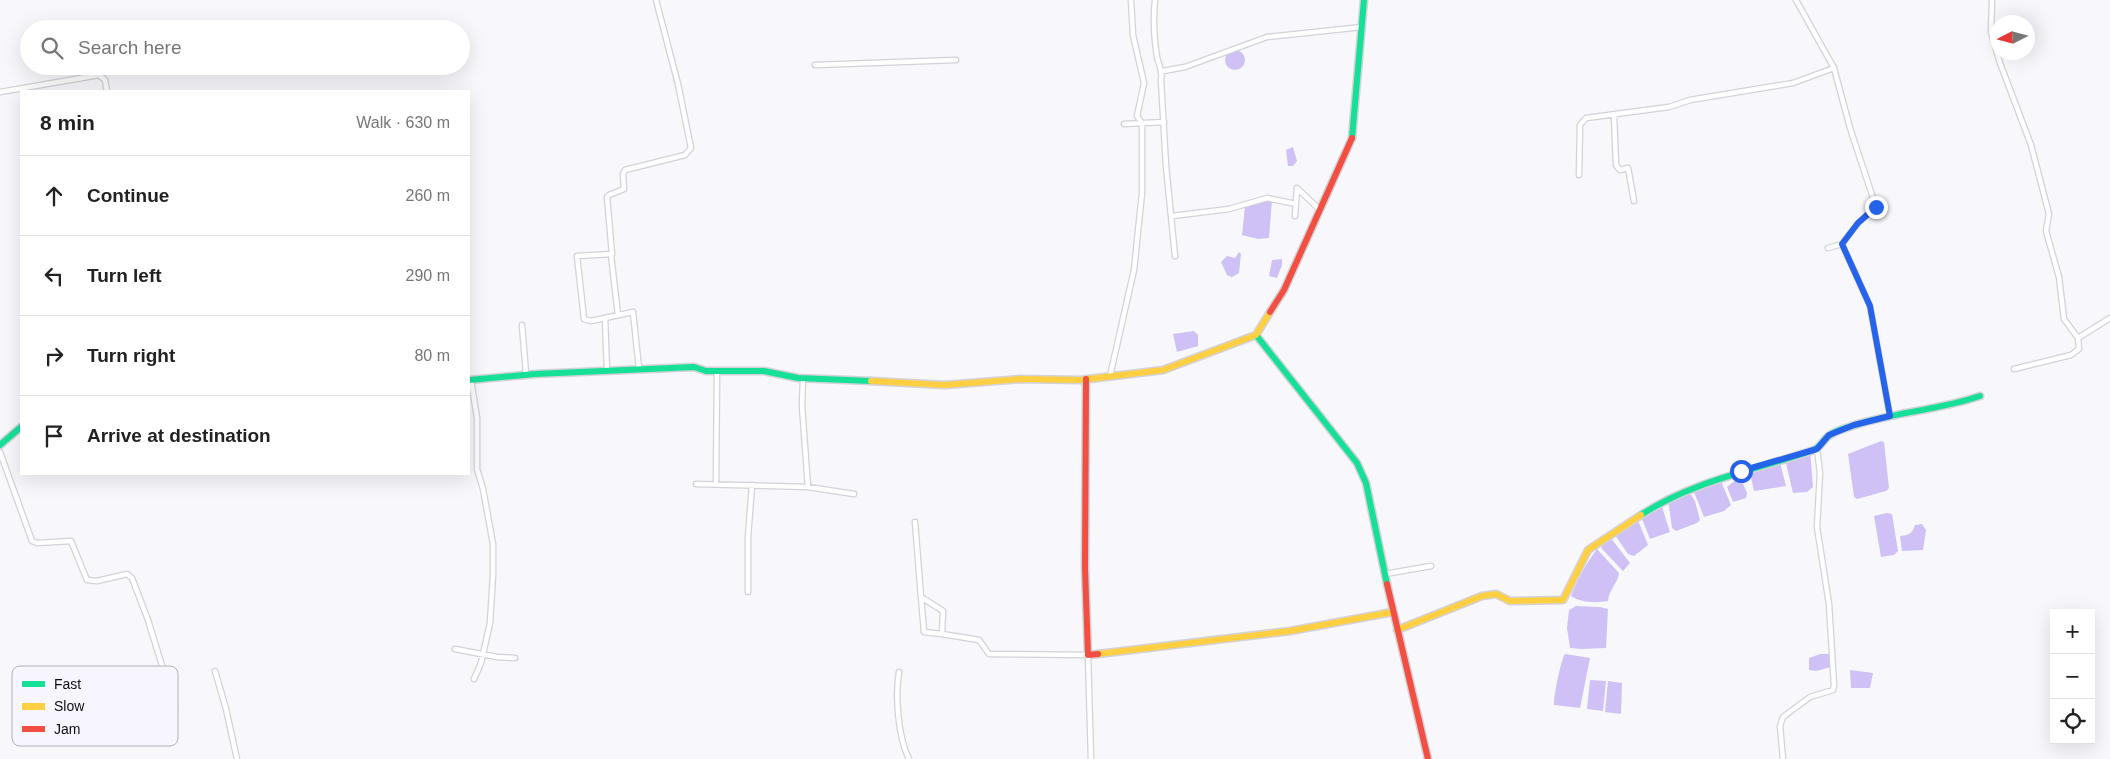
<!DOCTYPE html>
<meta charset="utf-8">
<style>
body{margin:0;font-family:Arial,sans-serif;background:#f2f2f2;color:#222}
.controls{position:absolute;right:15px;bottom:15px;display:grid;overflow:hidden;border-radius:0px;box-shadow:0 5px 20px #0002}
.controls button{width:45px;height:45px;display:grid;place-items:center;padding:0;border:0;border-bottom:1px solid #e0e0e0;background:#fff;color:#222;font:25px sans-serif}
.compass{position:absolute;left:1990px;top:15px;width:45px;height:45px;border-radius:50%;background:#fff;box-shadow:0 5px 20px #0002;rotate:264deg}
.stop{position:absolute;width:15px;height:15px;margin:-11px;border:4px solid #2563eb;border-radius:50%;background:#fff}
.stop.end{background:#2563eb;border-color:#fff;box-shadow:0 1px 5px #0008}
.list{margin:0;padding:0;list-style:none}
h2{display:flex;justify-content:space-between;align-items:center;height:65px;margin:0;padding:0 20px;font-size:21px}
h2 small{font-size:16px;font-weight:400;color:#767676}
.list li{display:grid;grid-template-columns:32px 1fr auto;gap:15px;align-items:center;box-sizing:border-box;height:80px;padding:0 20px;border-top:1px solid #e0e0e0}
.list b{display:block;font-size:19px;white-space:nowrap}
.list em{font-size:16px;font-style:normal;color:#767676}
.icon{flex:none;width:28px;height:28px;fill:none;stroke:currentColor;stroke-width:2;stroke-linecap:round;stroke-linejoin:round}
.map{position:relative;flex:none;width:2110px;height:759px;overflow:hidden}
.search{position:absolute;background:#fff;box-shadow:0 5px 20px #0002;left:20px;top:20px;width:450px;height:55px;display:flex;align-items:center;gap:12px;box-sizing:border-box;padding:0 18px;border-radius:28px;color:#767676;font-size:19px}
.panel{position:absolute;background:#fff;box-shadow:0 5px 20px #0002;left:20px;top:90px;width:450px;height:385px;border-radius:0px}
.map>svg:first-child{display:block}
.water{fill:#cfc0f5}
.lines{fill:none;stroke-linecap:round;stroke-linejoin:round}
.street-casing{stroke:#d3d2d7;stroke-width:7}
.fast-casing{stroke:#d3d2d7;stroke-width:9}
.slow-casing{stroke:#d3d2d7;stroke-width:9}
.jam-casing{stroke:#d3d2d7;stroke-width:9}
.street{stroke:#fefeff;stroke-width:4.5}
.fast{stroke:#16e098;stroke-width:6}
.slow{stroke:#ffcf43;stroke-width:6}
.jam{stroke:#f24e42;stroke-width:6}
.route{stroke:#2563eb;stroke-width:6}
.key{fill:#f7f5fe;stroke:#b1afb8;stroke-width:1}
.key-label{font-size:14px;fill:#0f0d13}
</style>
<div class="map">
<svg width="2110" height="759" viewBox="0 0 2110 759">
<rect width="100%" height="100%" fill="#f8f7fc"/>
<path class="water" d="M1225 60a10 10 0 1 1 20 0a10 10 0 1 1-20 0Z
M1293,147L1297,161L1293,166H1288L1286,150Z
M1272,200L1269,238L1258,239L1242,235L1245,206Z
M1239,252L1241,254L1239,273L1232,277L1227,275L1221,262L1227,256L1235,258Z
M1282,259V265L1277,278L1269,276L1272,260Z
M1194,331L1198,335V346L1177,352L1173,334Z
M1881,441L1884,442L1889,488L1886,491L1857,499L1854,497L1848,454Z
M1810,450L1813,487L1807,492L1793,493L1785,459Z
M1779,459L1786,486L1754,491L1749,468Z
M1737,479H1741L1747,493L1746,498L1733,502L1727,487Z
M1721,481L1731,505L1724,511L1704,517L1694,492Z
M1689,492L1695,501L1700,520L1697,523L1676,531L1672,528L1668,499Z
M1661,504L1670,532L1650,539L1642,519L1643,513Z
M1887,513L1892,514L1898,551L1894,555L1881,557L1874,516Z
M1637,518L1648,545L1634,556L1628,554L1613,532Z
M1922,524L1926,530L1923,550L1902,551L1900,536C1909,535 1912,534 1915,525Z
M1610,537L1630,563L1623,571L1602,549L1601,544Z
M1597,549L1619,573C1618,583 1609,589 1608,601C1597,603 1581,603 1571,596C1578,578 1586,564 1597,549Z
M1576,606L1600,607L1608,609L1606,648L1581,649L1570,648L1567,628L1569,610Z
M1565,654L1590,658L1580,708L1554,705C1553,699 1561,659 1565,654Z
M1820,654H1829L1832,657L1831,667L1816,671L1809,670V658Z
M1850,670L1873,673L1870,688H1851Z
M1590,680L1606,681L1603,711L1587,709Z
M1608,681L1622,683L1621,714L1605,712Z"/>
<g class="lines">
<defs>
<path id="street" d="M1155,0C1153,19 1154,38 1157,57C1159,66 1163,70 1161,80L1166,166L1175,256
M1796,0L1834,68L1850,128L1876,207L1858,223L1842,244L1870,306L1890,416
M1992,0L1991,32L2000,63L2031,145L2049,214L2046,231L2059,277L2064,319L2078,338L2110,318
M815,65L956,60
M1163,71L1185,67L1267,37L1362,27
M0,92L99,75L105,80L107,91
M1614,115L1616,165L1620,170L1628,168L1634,201
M1124,124L1164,122
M1579,175L1580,125L1586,118L1669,107L1690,100L1793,83L1834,68
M1172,216L1229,209L1267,198L1296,204
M1295,216L1297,188L1320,210
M1828,248L1842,244
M611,255L618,315
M605,318L607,371
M522,325L526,374
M639,369L633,312L591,321L584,319L577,256L612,254L607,197L609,195L624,189L623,174L625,170L685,155L691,148L678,84L656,0
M2014,369L2071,355L2079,349L2078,338
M1110,376L1134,270L1142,193V123L1137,116L1144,83L1133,35L1131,0
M803,378L802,406L808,487
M471,380L477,418V469L483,489L493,544V575L490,623L481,663L474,679
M0,452L32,541L37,543L71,541L87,580L97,581L127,574L132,578L148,620L175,708
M696,484L808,487L854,494
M716,484L717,371
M915,522L921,597L943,611L942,634L979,640L989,654L1088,655L1091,759
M1385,574L1431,566
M748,592V537L752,485
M921,597L924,632L942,634
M455,649L497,657L515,658
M215,671L226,709L237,759
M899,672C895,696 898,737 909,759
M1783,759L1780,726L1783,717L1810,697L1833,690L1834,685L1829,604L1817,527L1820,473L1817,449"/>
<path id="fast" d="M1352,138L1364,0
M1256,335L1357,463L1366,483L1387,584
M469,380L535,374L694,367L706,371H764L798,378L871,381
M0,445L21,427
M1641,515C1692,481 1756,470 1814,450C1821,447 1824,438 1830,435C1837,430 1847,428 1855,425C1896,412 1939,410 1980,396"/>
<path id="slow" d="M871,381L945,385L1020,379L1081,380L1163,370L1256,335L1270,312
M1397,630L1482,596L1496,594L1510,601L1563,600L1588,550L1641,515
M1098,654L1290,631L1393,612"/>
<path id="jam" d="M1270,312L1284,290L1352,138
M1086,379L1085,568L1088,655L1098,654
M1387,584L1428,759"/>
</defs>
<use href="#street" class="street-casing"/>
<use href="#fast" class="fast-casing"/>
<use href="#slow" class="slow-casing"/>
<use href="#jam" class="jam-casing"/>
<use href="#street" class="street"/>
<use href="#fast" class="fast"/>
<use href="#slow" class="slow"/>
<use href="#jam" class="jam"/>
</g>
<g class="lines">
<path class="route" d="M1741,471L1817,449L1829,435L1854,425L1890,416L1870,306L1842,244L1858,223L1876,207"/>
</g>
<rect x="12" y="666" width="166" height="80" rx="8" class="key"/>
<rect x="22" y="681" width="23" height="6" fill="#16e098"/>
<rect x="22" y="703" width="23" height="7" fill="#ffcf43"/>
<rect x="22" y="726" width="23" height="6" fill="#f24e42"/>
<g class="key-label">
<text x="54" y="689">Fast</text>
<text x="54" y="711">Slow</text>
<text x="54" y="734">Jam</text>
</g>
</svg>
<div class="controls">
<button>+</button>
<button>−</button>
<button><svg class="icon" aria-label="locate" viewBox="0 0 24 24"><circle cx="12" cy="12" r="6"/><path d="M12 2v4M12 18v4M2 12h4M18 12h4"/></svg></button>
</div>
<svg class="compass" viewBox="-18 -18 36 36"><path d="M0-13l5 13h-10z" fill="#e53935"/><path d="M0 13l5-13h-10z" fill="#767676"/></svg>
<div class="stop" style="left:1741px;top:471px"></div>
<div class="stop end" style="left:1876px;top:207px"></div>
<div class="search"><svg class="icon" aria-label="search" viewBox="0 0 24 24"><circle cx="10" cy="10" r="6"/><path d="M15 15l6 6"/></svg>Search here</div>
<section class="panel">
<h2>8 min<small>Walk · 630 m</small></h2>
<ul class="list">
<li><svg class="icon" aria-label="ahead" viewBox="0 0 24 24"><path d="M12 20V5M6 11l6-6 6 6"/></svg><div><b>Continue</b></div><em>260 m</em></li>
<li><svg class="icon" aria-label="left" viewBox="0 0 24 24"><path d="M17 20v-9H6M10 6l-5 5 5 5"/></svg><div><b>Turn left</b></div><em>290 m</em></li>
<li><svg class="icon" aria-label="right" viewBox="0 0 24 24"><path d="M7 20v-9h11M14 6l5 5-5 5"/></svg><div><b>Turn right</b></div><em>80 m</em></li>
<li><svg class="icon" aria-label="arrive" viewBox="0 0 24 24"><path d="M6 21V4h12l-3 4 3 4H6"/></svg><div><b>Arrive at destination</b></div></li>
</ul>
</section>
</div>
